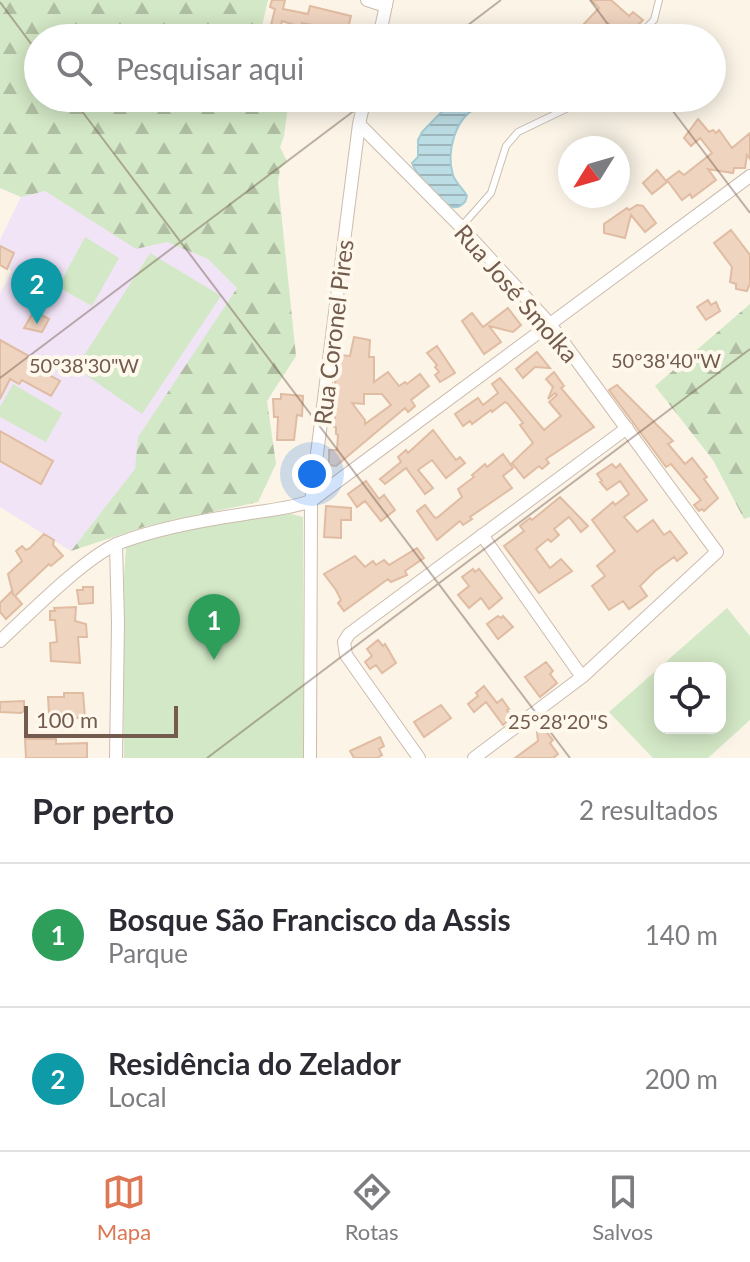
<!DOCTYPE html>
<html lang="pt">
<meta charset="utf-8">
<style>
body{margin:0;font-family:Lato,sans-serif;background:#f2f2f3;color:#2b2b33}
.controls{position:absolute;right:24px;bottom:24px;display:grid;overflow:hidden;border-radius:16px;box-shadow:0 4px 20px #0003}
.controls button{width:72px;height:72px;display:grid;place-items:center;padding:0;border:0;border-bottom:2px solid #e1e1e2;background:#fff;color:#2b2b33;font:40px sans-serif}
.compass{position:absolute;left:558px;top:136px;width:72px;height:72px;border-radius:50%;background:#fff;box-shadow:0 4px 20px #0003;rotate:233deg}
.scale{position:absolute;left:24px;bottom:20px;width:154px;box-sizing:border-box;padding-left:8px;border:4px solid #735c4d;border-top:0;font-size:22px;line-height:28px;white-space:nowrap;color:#735c4d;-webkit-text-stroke:6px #fef8ed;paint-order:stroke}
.you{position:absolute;left:312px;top:474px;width:28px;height:28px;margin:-20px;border:6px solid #fff;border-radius:50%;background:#1a73e8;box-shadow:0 0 0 12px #1a73e833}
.badge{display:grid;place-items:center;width:52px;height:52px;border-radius:50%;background:#dd7754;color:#fff;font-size:26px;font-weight:700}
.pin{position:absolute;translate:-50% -66px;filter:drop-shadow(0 2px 4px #0008)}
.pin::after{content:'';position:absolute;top:42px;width:28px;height:24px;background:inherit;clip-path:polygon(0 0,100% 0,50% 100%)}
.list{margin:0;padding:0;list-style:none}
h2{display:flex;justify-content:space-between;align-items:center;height:104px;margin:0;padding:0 32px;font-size:34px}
h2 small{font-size:26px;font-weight:400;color:#7c7c81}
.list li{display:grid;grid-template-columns:52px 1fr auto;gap:24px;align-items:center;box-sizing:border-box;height:144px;padding:0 32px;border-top:2px solid #e1e1e2}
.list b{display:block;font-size:30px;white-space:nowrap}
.list p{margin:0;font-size:26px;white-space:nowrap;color:#7c7c81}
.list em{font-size:26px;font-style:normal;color:#7c7c81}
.icon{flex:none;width:44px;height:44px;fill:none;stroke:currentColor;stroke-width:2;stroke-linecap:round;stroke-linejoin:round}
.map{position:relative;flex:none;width:750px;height:758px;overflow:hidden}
.search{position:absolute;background:#fff;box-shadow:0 4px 20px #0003;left:24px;right:24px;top:24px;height:88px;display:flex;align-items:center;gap:20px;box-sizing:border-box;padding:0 28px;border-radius:44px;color:#7c7c81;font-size:30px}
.sheet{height:392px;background:#fff}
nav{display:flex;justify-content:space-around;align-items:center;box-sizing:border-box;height:112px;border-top:2px solid #e1e1e2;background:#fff;font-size:22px;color:#7c7c81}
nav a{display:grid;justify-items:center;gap:4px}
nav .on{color:#dd7754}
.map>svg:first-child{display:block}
.education{fill:#f1e4f7}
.forest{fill:url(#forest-firs)}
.park{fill:#d3e8c6;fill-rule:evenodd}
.water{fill:url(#water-rules);stroke:#a3ccd5;stroke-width:2}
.building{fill:#efd4c0;stroke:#e0bca2;stroke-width:2;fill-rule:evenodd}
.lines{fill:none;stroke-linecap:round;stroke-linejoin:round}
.service-casing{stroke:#ccbcae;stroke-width:8}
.minor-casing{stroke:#ccbcae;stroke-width:14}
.service{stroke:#fff;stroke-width:6}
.minor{stroke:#fff;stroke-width:12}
.ticks{fill:none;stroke:#735c4d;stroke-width:2;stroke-opacity:0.45}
.labels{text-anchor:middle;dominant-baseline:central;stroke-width:8;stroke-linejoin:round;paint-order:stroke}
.street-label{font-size:24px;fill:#735c4d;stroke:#fef8ed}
.ticks-label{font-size:20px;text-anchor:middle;fill:#735c4d;stroke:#fef8ed;stroke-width:8;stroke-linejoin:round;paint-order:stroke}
</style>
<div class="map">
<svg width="750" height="758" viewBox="0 0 750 758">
<defs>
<pattern id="forest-firs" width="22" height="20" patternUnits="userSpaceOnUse" patternTransform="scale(2)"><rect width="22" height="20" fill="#d3e8c6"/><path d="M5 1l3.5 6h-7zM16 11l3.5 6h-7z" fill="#b0bfa3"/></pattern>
<pattern id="water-rules" width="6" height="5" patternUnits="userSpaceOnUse" patternTransform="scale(2)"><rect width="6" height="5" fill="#bddde4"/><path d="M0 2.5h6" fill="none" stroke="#9eb6bb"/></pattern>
</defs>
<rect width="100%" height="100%" fill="#fbf4e7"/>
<path class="education" d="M45,191L136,248L167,242L208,259L237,288L138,437L136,469L71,551L0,507V294L12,271L0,264V240L21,197Z"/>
<path class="forest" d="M0,0H268L262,26L276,32V38H38V98H289L284,136L280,147L287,161L280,169L278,182L296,356L267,401L276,464L258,502L147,526L71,551L135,469L138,437L237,288L208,259L167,242L136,249L45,191L21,197L0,188Z
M750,304V517L744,519L713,460L655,386Z"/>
<path class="park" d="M85,237L119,258L92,306L58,287Z
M150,253L221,296L142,414L76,368Z
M13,384L62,413L46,442L0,417V407Z
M291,514L303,517V758H124L123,591L126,547C180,528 234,517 291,514Z
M727,608L750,636V720L708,758H653L609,712ZM660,668H720V728H660Z"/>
<path class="water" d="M455,98H490L492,102L489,110L484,111L476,108C455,119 446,152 453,175C456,184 463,188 467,196L465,202C461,205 459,208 453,207C443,206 415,173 412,163L418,157V140L422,132Z"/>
<path class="building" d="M272,0H285L283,9L308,14L310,6L351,16L348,28L368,38H315L318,26L302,23L301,27L282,21L279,32L270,29L275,9L270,7Z
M591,0H611L629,16L633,12L643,20L626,38H609V24L594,38L582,26L599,8Z
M698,119L709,132L713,130L716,133L719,130L732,148L750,133V159L747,155L745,168H734L733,173L708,169L716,180L692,198L690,194L682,200L667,180L679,171L684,175L712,153L700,138L691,146L684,138Z
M657,170L667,182L652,194L643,183Z
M637,205L643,206L656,223L645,232L631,215L625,238L604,233V224L627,208L629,210Z
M731,230L750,255V283L747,291L736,289V284L730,282L732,267L714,243Z
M0,246L14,253L7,269L0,265Z
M708,300L711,305L716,302L720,311L706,320L697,307Z
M508,308L521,325L513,332L489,326L501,342L484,354L462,321L472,313L483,327Z
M34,311L49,319L42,332L24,328Z
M354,337L370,340L369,357H374V382L388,372L399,386L405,382L407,384L420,374L429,386L411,400L415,406L408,412L405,408L336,466L329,465V450H337L338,435L336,434V427H334L337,391L334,390L339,355L350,356ZM364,394H382L391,405L365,424V420L352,403L364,404Z
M0,340L29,356L34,360L32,365L60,381L51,396L22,380L19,384L10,379L0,399Z
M437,346L455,373L440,382L435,375L439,372L435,367L437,365L427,353Z
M537,352L550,368L535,367L523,378L516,369Z
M554,372L564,386L561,388L594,427L546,459L549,463L542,469L539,466L524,478L512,463L533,443L520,425L523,423L508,404L505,402L492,412L491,410L472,424L470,421L463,426L455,414L478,398L483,405L498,393L492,384L500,378L544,430L561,416L549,402L557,395L555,393L548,399L553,387L546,379Z
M617,385L673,441L668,444L685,464L692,458L707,477L704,479L718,498L704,511L702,509L699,511L694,505L701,500L671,464L666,467L609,390Z
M281,394L303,396L302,416L297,415L294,440H277L278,417H274L273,399H281Z
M433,430L456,460L460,457L465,463L446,478L432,460L418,470L433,488L425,494L406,468L385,484L380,479L401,462L398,457L406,450L408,453Z
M0,431L53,461L41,484L0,461Z
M503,454L513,468L503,476L512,488L470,517L472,519L463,525L460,521L437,540L417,511L425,505L435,518L438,517L462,497L458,489L474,477L472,475L485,464L487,467Z
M612,464L616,468L620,464L647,500L624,517L637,532L653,520L664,535L670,531L687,553L677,561L674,557L655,571L640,586L647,596L629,609L623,601L609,610L592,586L605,576L597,566L615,551L592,520L613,502L615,505L629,494L620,481L607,490L600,482L602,481L597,474Z
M366,481L379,499L384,495L395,510L381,521L365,501L357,507L348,494Z
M560,497L588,526L581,532L569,517L554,529L559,535L551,542L548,539L536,549L550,568L561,559L572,571L539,593L504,546L524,531L520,526L530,518L532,520Z
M326,506L351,508V520H341V538L324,537Z
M44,534L54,540L53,545L63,556L51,566L49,564L15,596L22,604L6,619L0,612V603L11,592L13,594L8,574L22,561L16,551L22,546L26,550L30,548Z
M417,548L424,558L405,571L407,575L391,582L388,579L344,611L338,603L341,600L336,590L324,574L355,556L365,567L373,561L376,565L384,560L389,565Z
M473,569L475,572L479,569L502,598L489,609L481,598L469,608L458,595L469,586L462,577Z
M83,587H93V603L79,604L77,590H83Z
M76,607L75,621L86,624L87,637H78L80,663L51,661L50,643L57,642L55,620H50V611H55L54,608Z
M498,616L501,618L503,616L513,627L498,639L487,624Z
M378,640L383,646L385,644L396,663L382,673L376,665L370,669L365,662L372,656L367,649Z
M546,662L553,671L550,674L557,683L540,697L525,677Z
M484,686L497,703L502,699L509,709L507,710L512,717L503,725L486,702L474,712L468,704L478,696L476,693Z
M64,693H83L85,718H64V713H49L48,697H64Z
M24,701V711L21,713L0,712V702Z
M441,705L451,718L424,737L414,722Z
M543,728L553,740L550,743L558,754L553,758H515L538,741L537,732Z
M380,737L384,746L379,749L382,755L377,758H354L350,751Z
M25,739H56V744L87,743V758H26Z"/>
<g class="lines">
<defs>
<path id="service" d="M636,38L654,20L659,0
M461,227L491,193L506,146L518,132L572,106L580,98"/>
<path id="minor" d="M367,0L386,6
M379,38L387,0
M359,124L461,227L550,324L717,552L582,677L474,758
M482,535L582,677
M0,641C28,615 85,557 119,543C158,528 203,520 245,514C268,510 289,509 311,501L750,176
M116,758L118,623L116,544
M310,758L311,501L359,124L365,98
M419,758L346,655L344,642L349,634L627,428"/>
</defs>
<use href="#service" class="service-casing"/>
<use href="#minor" class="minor-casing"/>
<use href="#service" class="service"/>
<use href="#minor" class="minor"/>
</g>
<path class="ticks" d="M590,0L618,38M0,2L38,53M451,38L501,0M72,98L570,758M663,98L750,213M0,378L371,98M207,758L750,349"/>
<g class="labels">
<g class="street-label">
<text transform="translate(517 293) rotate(49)">Rua José Smolka</text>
<text transform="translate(333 332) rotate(-83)">Rua Coronel Pires</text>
</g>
</g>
<g class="ticks-label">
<text x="666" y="368">50°38'40"W</text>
<text x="84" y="373">50°38'30"W</text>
<text x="558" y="729">25°28'20"S</text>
</g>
</svg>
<div class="controls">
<button><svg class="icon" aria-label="locate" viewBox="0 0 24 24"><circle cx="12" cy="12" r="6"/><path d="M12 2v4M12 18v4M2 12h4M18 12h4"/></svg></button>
</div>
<svg class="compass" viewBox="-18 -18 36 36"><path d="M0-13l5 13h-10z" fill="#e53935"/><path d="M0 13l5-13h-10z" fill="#7c7c81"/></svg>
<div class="scale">100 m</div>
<div class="you"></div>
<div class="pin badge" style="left:214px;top:660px;background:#2e9e5b">1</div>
<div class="pin badge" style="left:37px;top:324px;background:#0f9aa8">2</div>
<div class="search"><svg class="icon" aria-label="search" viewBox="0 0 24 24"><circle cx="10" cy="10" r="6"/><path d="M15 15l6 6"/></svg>Pesquisar aqui</div>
</div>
<section class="sheet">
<h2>Por perto<small>2 resultados</small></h2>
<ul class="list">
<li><span class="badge" style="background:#2e9e5b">1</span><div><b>Bosque São Francisco da Assis</b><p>Parque</p></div><em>140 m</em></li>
<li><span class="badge" style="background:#0f9aa8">2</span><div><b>Residência do Zelador</b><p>Local</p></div><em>200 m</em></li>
</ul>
</section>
<nav>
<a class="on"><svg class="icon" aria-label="map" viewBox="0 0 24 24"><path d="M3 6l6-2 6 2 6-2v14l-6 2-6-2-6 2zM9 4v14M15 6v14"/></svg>Mapa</a>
<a><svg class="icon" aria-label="directions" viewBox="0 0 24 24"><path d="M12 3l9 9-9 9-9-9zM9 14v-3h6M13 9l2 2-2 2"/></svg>Rotas</a>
<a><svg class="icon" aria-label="saved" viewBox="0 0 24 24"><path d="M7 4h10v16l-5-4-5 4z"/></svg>Salvos</a>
</nav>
